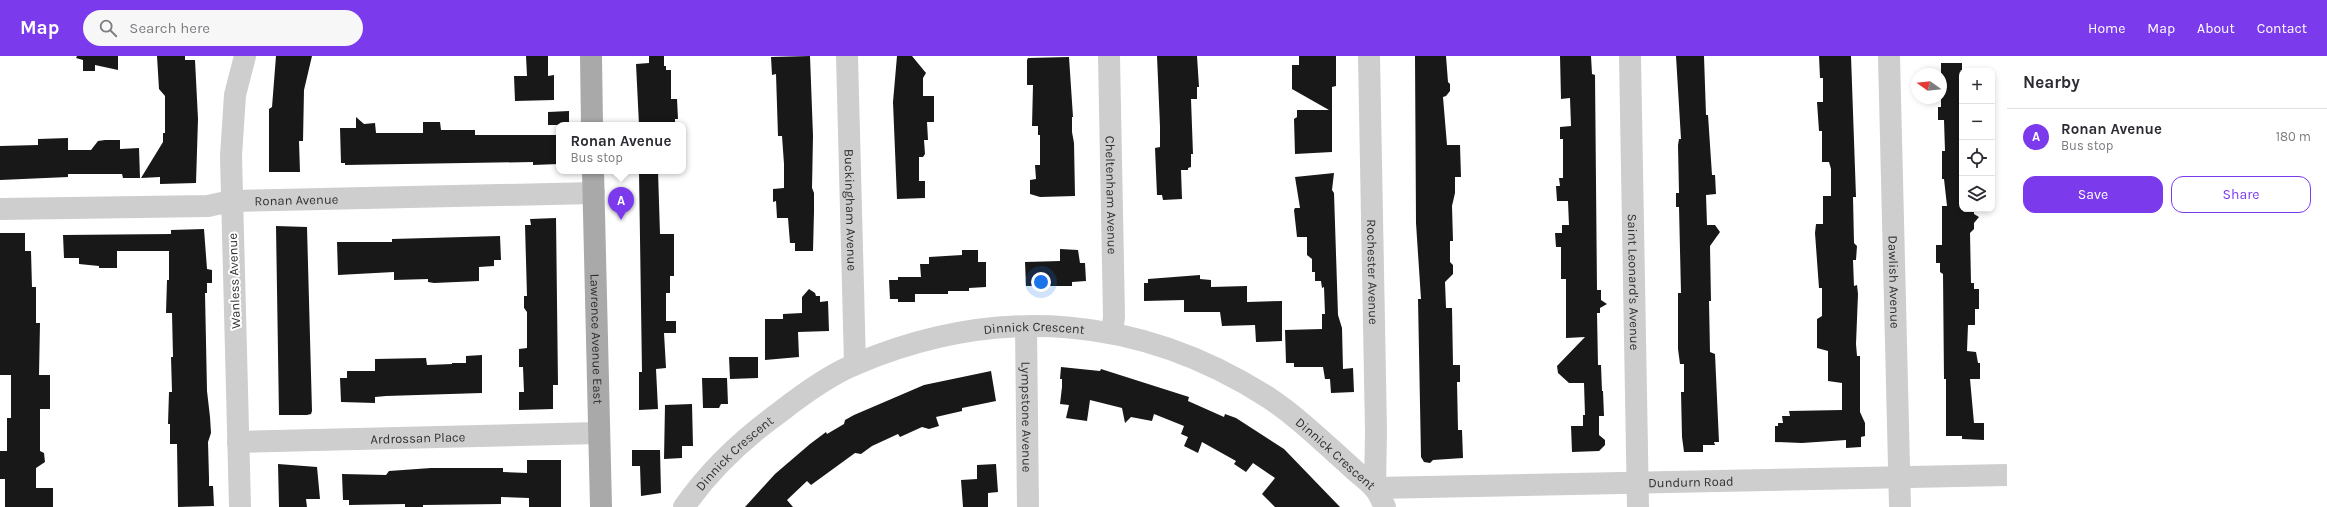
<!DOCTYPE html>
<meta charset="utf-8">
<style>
body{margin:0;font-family:Karla,sans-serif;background:#f7f7f7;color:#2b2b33}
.controls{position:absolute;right:12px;top:12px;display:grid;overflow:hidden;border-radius:8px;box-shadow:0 2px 6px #0003}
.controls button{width:36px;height:36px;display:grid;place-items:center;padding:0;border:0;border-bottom:1px solid #e1e1e2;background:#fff;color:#2b2b33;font:20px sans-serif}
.compass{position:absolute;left:1911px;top:12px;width:36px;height:36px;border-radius:50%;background:#fff;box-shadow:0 2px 6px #0003;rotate:285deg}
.you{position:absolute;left:1041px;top:226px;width:14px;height:14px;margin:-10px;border:3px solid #fff;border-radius:50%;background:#1a73e8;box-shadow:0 0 0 6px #1a73e833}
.badge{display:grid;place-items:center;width:26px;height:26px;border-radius:50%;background:#7c3aed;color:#fff;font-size:13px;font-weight:700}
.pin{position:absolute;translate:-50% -33px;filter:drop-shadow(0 1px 2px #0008)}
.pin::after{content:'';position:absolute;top:21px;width:14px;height:12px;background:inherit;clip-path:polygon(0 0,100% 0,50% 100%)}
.popup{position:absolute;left:556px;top:66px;width:130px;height:52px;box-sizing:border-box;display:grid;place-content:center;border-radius:8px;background:#fff;filter:drop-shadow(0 1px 3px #0005);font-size:13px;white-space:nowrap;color:#7c7c81}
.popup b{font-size:15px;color:#2b2b33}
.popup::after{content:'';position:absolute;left:50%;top:100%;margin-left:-8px;border:8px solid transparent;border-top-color:#fff}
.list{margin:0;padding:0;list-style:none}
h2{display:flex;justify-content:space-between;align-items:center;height:52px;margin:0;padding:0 16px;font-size:17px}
h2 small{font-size:13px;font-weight:400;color:#7c7c81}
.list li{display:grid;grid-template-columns:26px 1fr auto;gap:12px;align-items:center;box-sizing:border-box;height:56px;padding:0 16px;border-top:1px solid #e1e1e2}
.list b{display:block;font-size:15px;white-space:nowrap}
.list p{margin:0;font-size:13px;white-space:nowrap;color:#7c7c81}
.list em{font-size:13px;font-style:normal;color:#7c7c81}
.actions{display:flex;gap:8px;padding:12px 16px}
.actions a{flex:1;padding:9px 0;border:1px solid #7c3aed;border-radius:12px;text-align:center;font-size:14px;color:#7c3aed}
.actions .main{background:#7c3aed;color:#fff}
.icon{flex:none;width:22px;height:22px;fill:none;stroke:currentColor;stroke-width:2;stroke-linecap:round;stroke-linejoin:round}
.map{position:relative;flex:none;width:2007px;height:451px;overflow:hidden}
header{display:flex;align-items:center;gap:24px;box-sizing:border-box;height:56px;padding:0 20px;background:#7c3aed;color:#fff}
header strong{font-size:19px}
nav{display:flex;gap:22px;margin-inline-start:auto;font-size:14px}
.search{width:280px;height:36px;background:#f7f7f7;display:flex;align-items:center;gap:10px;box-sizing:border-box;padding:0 14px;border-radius:22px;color:#7c7c81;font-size:15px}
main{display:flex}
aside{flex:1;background:#fff}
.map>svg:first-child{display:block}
.building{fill:#181818}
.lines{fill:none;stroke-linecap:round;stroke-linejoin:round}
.minor{stroke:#cecece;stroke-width:22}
.major{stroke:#a9a9a9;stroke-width:22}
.labels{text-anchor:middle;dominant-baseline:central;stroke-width:4;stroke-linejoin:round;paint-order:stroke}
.street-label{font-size:13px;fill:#313131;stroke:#fff}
</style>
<header>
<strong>Map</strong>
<div class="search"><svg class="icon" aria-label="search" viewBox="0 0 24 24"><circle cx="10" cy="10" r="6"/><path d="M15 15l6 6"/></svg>Search here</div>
<nav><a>Home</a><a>Map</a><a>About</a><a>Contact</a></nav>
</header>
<main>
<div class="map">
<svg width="2007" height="451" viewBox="0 0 2007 451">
<rect width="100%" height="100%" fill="#fff"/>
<path class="building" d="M77,0H118V14L95,9V15H83V4L76,2Z
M157,0H185V4H195L198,63L196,127L160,128V121L141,122L163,86V77H165V40L159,33Z
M276,0H312L304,34L303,85H299L300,116H269V53L272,51Z
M526,0H548V20L554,19V44L515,45L514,20H527Z
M649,0H664V10H666V14H671V43H677L678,63H675V69H639L636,8L649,7Z
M810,0L813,80L812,132L814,137V156L813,195H795V187H790L788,162H777L776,145L773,146V133L784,132V108L782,80H778L776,18L772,19L771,1Z
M897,0H912L926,17L923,22V40H934V66H927L928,84H924L925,98L923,101H919V125H925V142L897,143L893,46Z
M1157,0H1197L1199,31H1197V43H1191L1193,98H1191V111L1188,112V114H1181L1182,143L1163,144L1162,139H1157L1155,92L1160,91V71Z
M1299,0H1336V30L1332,31V96L1295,98L1294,63L1297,61V54H1329L1292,33V9H1299Z
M1415,0H1446L1448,26L1450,28V35L1446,40L1443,41L1447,89H1460L1461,121H1455V137L1452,150L1453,185H1450V206L1453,209V218L1445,226L1446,252H1452L1453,309H1460V326H1457L1458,374H1462L1463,402L1433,404L1430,407L1424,406L1421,401L1418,243H1421L1416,167Z
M1560,0H1591L1592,18L1595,19L1597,234H1601V244L1607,248L1600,252V257H1597L1598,309H1601L1602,335H1603L1604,360H1599V379L1605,384V389L1599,395L1572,396L1571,370H1583V359H1585L1584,327H1569L1558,317L1557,310L1585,281L1566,282V223H1561V191H1556L1555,177H1562V169H1569L1568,145H1557L1556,130H1560L1559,122H1563V83H1560V71L1571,70L1570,42L1561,43Z
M1676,0H1704L1706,59H1708L1712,119H1715L1716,138L1706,139L1707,169H1715L1720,176L1710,190L1711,245H1709L1710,296L1715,298L1719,386H1714L1715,389H1703V396H1684L1682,381L1681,336H1684V308H1680L1678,293V237H1681L1679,151H1676V137H1679L1678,89L1679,83H1681Z
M1819,0H1851L1856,141H1853L1854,187L1857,190L1856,204H1853L1854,230L1857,229L1858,238L1856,288L1857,300H1860V356L1865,367V380L1861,381V391L1846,392V384L1802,387L1775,386V370H1778V367H1783L1782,360H1790L1789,355L1842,354V327L1828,325V295L1817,292V263L1822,260V232H1819L1815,177L1816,168H1823V140H1831V113L1829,106H1822V75H1819L1817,46H1823V22H1820Z
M1069,1L1073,61H1072V76L1074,87L1075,140L1040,141L1030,138V124L1036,123L1035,109H1040V79H1038V70H1032L1033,29H1027V4L1028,2Z
M1941,7H1962V153H1974V158L1979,161L1974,167V173L1970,177L1971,227H1974V233H1979V253H1975V269H1968L1967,295L1976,296L1978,307H1980V323H1970L1974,367H1984V384L1962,383V380H1946V323H1944L1943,218L1940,216V207H1936V189H1942V150H1947L1944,123H1942V95H1945L1944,64H1938V51H1941Z
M569,55V69H548V56Z
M356,61L364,68L375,67L376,77H423V66H440L441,74H475V79H559V108L533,109V106L345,109V107H341L340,72H356Z
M68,82V94H91L98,85L105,84H120V93L139,92L140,122H123L122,118H68V121L0,124V90L38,89V83Z
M639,115H658L660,178H674V220H670V237H666V265H676V277H664L666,312L656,313L658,353L639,354V316H642Z
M1334,117L1332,134L1334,137L1338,259L1342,272L1343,313L1353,312L1354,336L1331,337L1330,323H1325L1323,311H1294V307H1286L1285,274L1322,273V258H1325L1324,231L1322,232L1321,225H1315V216H1312V203L1307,199V181H1297L1294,154L1295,152H1300L1295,121Z
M556,162L558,329H553V353L519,354V336H524L523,311H519V293L527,292V256L524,252V240H527L525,169H531L530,163Z
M276,170L307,171L312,355L311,358L307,359H279Z
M204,173L207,213L212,214V227H207V237H205L207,335L210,361L211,377L208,386L209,422V430H213L214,450L178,451L177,388H170V368H168L169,336H172L171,301H173L172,257H166L167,224H169V195H117V212H99V210L79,208V202H64L63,179L171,178V174Z
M0,177H25V195H31L32,231H36V267H40L39,319H50V353H40V395L44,397L45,406L36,412V432H53V451H5V423H0V395H7V362H11V319H0Z
M500,180L501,204H494V210L479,211V225L434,227L428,226V223L394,224V216L338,219L337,186H392V183Z
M1060,193L1078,194L1080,207H1085L1086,225L1072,226V230H1026L1025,206L1060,205Z
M962,194H978V206H986V231L969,232V235H948V238H915V246H898V243H890L889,224H898V221H921L920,208H929V201L962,199Z
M1200,219V223L1211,224V231L1247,230V246L1282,245V285L1256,286L1255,269L1222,270L1220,256H1184V244L1144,245V227H1148V223Z
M809,233L815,237L816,240H820V246L828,245L829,275L798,276L799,301L765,304V263H783V258L802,257V241Z
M482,299V337L386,340L375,341V347L341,346L340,322H347V315H375V303L426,302L427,309L452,308V307H466V300Z
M729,301H758V322L730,323Z
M1061,311L1100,315L1101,313L1189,341L1188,345L1224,361L1225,358L1236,362L1284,393L1340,451H1275L1262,438L1275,422L1253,407L1246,416L1234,408L1236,405L1202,386L1198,397L1184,390L1188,381L1181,378L1184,370L1154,358L1152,365L1131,361L1125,367L1122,352L1090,344L1087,365L1066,362L1069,349L1060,348L1062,331V323H1060Z
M991,315L996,345L962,352V355L936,361L939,370L929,373L922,371L900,381L898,378L872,390L861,398L855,397L811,429L807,425L787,444L793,451H745L775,418L810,388L826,376L827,378L844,368L845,364L854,359L924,329Z
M702,322H727L728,348H721L719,352H703Z
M692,348L693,390H682V402L664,403L665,349Z
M632,394H660L661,437L641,440L640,410H632Z
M527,404H561V451H529V442L501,441V448L423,449V451H405V448L349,449V444H343L342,418L386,419L389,415L431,412H503V416L527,417Z
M278,408L317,411L320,443H306L307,451H279Z
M996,408L998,436L988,437V451H963L961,424L977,423V409Z"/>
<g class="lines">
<g class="minor">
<path id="s1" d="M847,0L855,308"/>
<path id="s2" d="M1109,0L1114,261L1112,277"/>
<path id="s3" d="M1369,0L1376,375L1375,432"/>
<path id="s4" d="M1630,0L1638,451"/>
<path id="s5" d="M1889,0L1900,451"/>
<path id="s6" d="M0,153L208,150L231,145L594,137"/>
<path id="s7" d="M1026,271L1028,451"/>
<path id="s8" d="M238,386L598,377"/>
<path id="s9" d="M1375,432L2007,419"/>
<path d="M240,451L231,100L235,39L245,0"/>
<path id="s10" d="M684,451C709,415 744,382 780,356C803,338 829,319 856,308C998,248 1140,259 1269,342C1299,362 1324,387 1351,411C1358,418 1369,425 1375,433C1379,438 1382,445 1385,451"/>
</g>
<g class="major">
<path d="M591,0L592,69"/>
<path id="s11" d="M593,115L601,451"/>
</g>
</g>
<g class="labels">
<g class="street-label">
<text stroke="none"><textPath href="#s2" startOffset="139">Cheltenham Avenue</textPath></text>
<text stroke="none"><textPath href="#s6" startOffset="297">Ronan Avenue</textPath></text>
<text stroke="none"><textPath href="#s1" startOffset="154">Buckingham Avenue</textPath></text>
<text stroke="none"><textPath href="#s3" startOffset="216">Rochester Avenue</textPath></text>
<text transform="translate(234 225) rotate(-92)">Wanless Avenue</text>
<text stroke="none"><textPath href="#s5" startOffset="226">Dawlish Avenue</textPath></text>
<text stroke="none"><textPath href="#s4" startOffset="226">Saint Leonard's Avenue</textPath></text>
<text stroke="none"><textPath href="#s10" startOffset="409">Dinnick Crescent</textPath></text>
<text stroke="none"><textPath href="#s11" startOffset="168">Lawrence Avenue East</textPath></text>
<text stroke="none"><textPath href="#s7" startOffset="90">Lympstone Avenue</textPath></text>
<text stroke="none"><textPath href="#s8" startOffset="180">Ardrossan Place</textPath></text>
<text stroke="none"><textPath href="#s10" startOffset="74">Dinnick Crescent</textPath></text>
<text stroke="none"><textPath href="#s10" startOffset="745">Dinnick Crescent</textPath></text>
<text stroke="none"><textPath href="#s9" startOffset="316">Dundurn Road</textPath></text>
</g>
</g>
</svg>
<div class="controls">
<button>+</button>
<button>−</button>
<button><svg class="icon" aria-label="locate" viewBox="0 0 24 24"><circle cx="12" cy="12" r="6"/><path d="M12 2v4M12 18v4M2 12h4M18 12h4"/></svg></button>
<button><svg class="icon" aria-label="layers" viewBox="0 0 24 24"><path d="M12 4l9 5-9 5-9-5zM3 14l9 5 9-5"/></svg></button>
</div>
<svg class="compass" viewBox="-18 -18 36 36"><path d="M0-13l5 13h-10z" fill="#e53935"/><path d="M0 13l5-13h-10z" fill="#7c7c81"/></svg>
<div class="you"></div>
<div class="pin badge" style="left:621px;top:164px">A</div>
<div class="popup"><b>Ronan Avenue</b>Bus stop</div>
</div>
<aside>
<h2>Nearby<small></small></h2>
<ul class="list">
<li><span class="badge">A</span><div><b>Ronan Avenue</b><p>Bus stop</p></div><em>180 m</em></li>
</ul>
<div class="actions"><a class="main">Save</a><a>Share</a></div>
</aside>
</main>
